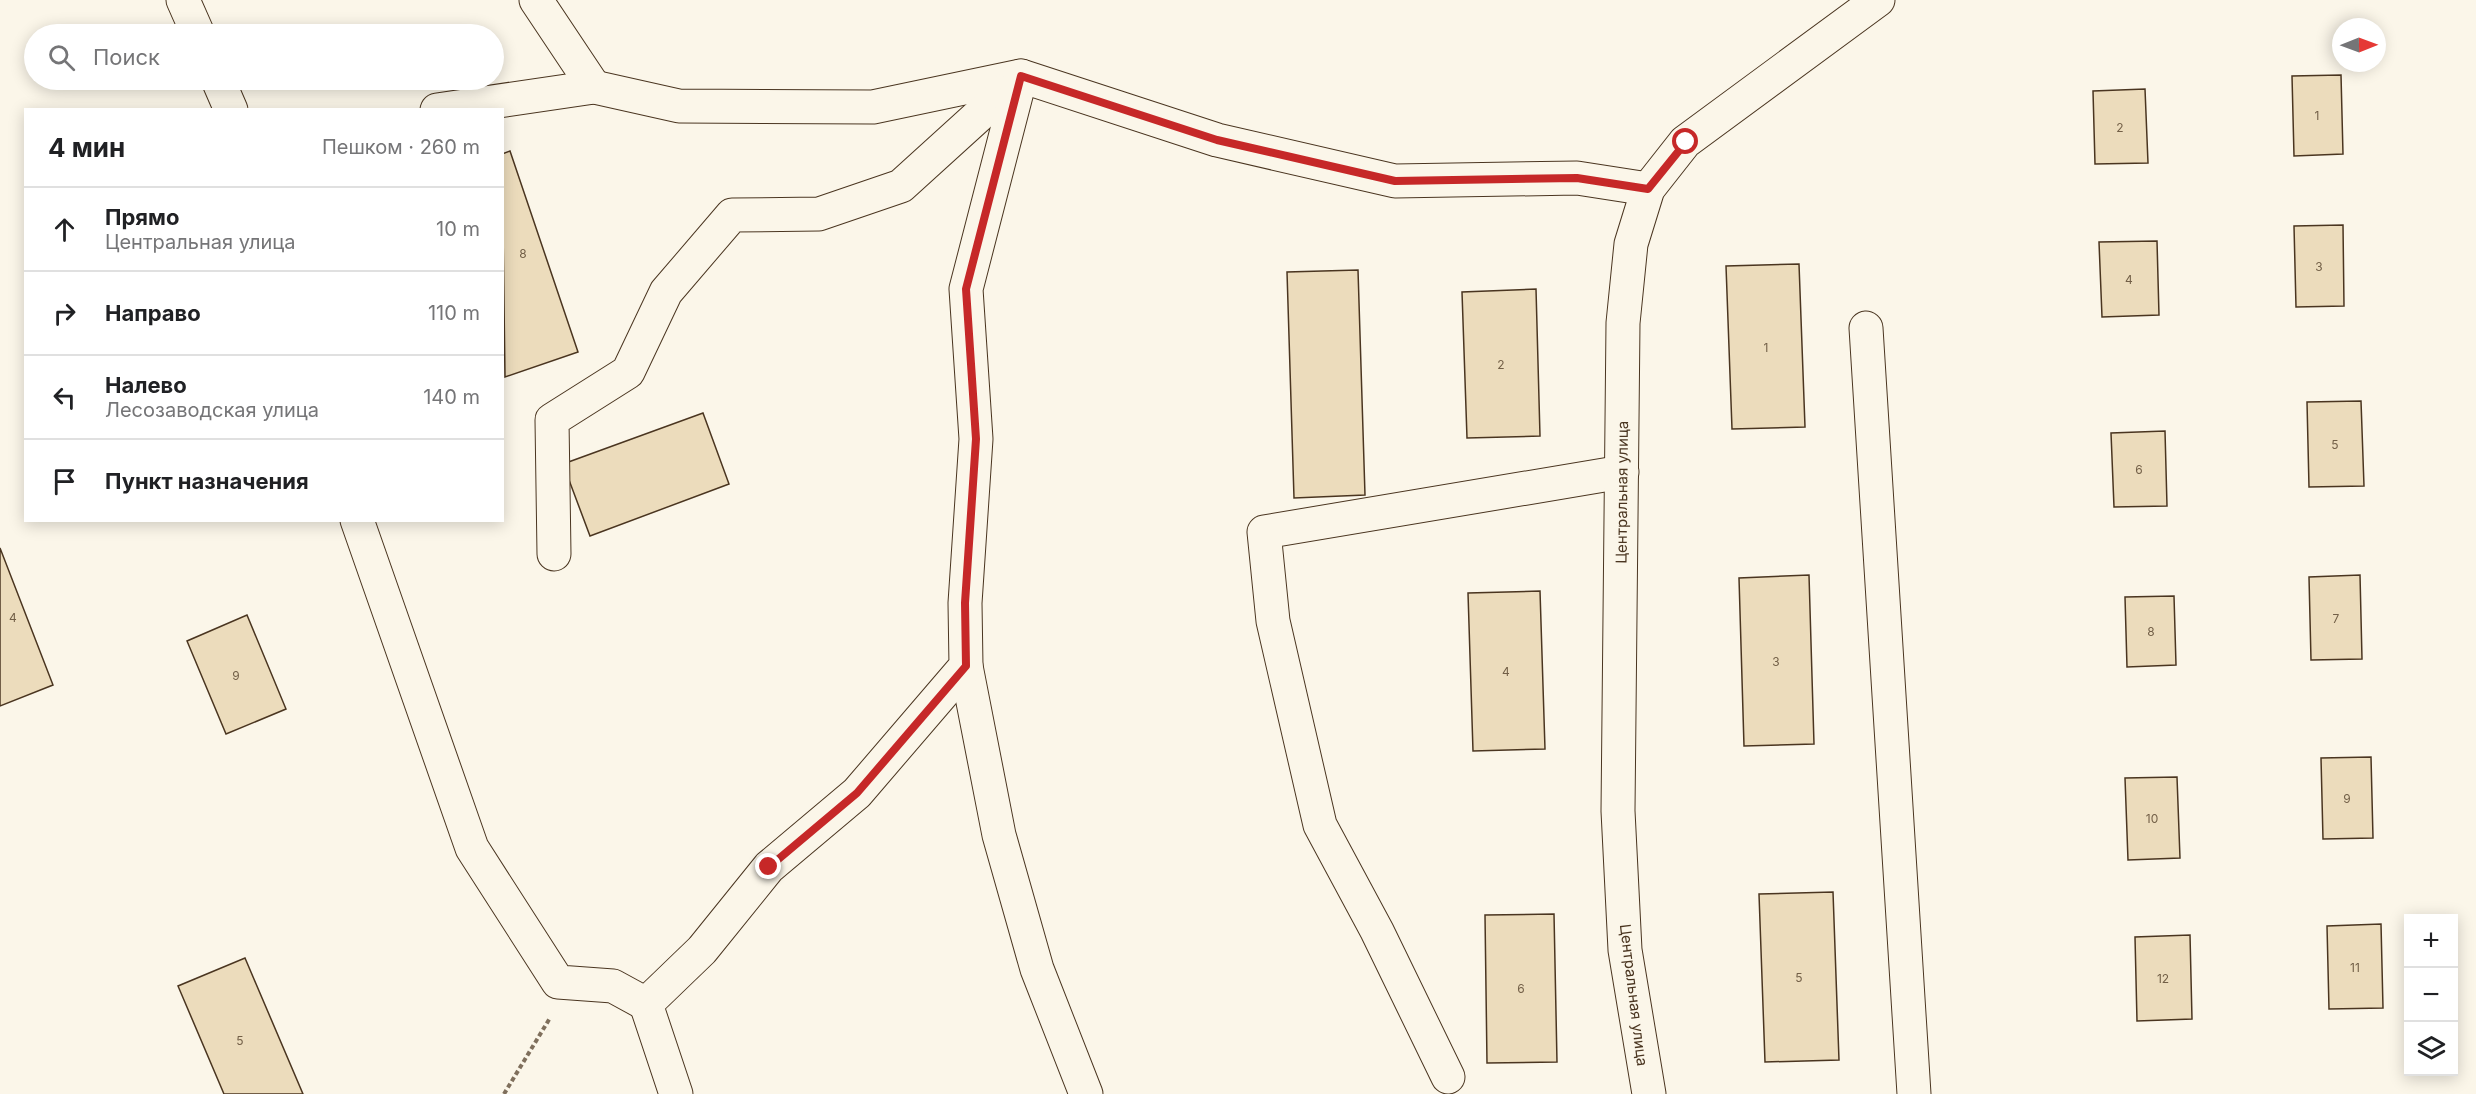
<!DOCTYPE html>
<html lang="ru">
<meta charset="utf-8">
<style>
body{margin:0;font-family:Inter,sans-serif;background:#f6f6f6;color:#202124}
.controls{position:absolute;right:18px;bottom:18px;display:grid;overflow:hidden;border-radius:0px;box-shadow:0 3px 15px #0003}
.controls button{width:54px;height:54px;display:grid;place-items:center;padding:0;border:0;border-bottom:2px solid #e0e0e0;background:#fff;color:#202124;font:30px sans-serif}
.compass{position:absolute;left:2332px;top:18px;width:54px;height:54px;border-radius:50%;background:#fff;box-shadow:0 3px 15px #0003;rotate:89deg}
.stop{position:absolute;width:18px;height:18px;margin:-14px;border:4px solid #c62828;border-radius:50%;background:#fff}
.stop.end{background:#c62828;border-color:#fff;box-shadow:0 2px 6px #0008}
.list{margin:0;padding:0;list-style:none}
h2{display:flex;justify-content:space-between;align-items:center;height:78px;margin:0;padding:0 24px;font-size:26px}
h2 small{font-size:20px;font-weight:400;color:#757577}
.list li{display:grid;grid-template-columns:39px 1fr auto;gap:18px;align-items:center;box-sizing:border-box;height:84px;padding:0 24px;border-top:2px solid #e0e0e0}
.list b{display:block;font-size:22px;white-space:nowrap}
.list p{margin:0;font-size:20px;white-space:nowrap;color:#757577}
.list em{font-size:20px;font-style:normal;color:#757577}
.icon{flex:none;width:33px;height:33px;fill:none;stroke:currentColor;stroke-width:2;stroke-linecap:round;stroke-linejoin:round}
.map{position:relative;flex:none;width:2476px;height:1094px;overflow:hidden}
.search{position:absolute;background:#fff;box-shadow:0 3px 15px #0003;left:24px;top:24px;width:480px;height:66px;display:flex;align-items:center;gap:15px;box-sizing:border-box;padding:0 21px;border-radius:33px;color:#757577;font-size:22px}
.panel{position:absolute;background:#fff;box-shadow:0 3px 15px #0003;left:24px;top:108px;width:480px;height:414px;border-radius:0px}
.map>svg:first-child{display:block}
.building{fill:#ecdcbc;stroke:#4a3520;stroke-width:1.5}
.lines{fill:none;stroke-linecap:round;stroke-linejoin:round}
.minor-casing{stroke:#4a3520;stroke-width:35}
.path{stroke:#7f6f5c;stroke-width:4;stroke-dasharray:4.5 3;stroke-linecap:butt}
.minor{stroke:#fbf6e9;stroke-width:33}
.route{stroke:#c62828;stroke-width:8}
.labels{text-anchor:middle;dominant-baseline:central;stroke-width:4.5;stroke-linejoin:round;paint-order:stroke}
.number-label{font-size:12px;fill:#725f47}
.street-label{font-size:15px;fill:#4a3520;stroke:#fbf6e9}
</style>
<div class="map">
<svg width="2476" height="1094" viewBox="0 0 2476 1094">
<rect width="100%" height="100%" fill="#fbf6e9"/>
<path class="building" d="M2341,75L2343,154L2294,156L2292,76Z
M2145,89L2148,163L2095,164L2093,91Z
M510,151L578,352L505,377L502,154Z
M2343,225L2344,306L2296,307L2294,226Z
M2157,241L2159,315L2102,317L2099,242Z
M1799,264L1805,427L1732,429L1726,266Z
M1358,270L1365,495L1294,498L1287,272Z
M1536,289L1540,436L1467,438L1462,292Z
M2361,401L2364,486L2309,487L2307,402Z
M703,413L729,484L590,536L563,464Z
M2165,431L2167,506L2114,507L2111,433Z
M0,548L53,685L0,706Z
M1809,575L1814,744L1744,746L1739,578Z
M2360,575L2362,659L2311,660L2309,577Z
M1540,591L1545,749L1473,751L1468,593Z
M2174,596L2176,665L2127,667L2125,597Z
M247,615L286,709L226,734L187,641Z
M2371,757L2373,838L2323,839L2321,758Z
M2177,777L2180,858L2128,860L2125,778Z
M1833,892L1839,1060L1765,1062L1759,894Z
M1554,914L1557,1062L1487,1063L1485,915Z
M2381,924L2383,1008L2329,1009L2327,926Z
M2190,935L2192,1019L2137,1021L2135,937Z
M245,958L303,1094H224L178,986Z"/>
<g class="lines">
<defs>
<g id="minor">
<path d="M183,0L198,34"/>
<path d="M536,0L594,87"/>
<path d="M218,80L231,110"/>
<path d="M437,110L594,87L679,106L873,107L1021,76L1217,140L1395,181L1577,178L1648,189"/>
<path d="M1866,328L1914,1094"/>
<path d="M357,520L472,848L558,982L613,986L646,1004"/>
<path d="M554,554L552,420L628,372L666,292L732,215L819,214L901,186L1020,78"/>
<path d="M966,666L999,835L1037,969L1086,1094"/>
<path d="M1448,1077L1377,931L1320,825L1273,621L1264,532L1622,472"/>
<path d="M676,1094L646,1004L702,950L769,867L857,793L966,666L965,603L976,439L966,289L1021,76"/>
<path id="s1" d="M1649,1094L1625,950L1618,811L1623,323L1631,244L1648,189L1685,142L1878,0"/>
</g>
</defs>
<use href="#minor" class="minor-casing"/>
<path class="path" d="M504,1094L550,1018"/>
<use href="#minor" class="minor"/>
</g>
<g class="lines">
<path class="route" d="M769,867L857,793L966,666L965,603L976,439L966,289L1021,76L1217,140L1395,181L1577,178L1648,189L1686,142"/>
</g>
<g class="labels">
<g class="number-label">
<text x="2317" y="115">1</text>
<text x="2120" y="127">2</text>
<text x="523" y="253">8</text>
<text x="2319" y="266">3</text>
<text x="2129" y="279">4</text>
<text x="1766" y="347">1</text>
<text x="1501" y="364">2</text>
<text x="2335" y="444">5</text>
<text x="2139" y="469">6</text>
<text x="13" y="617">4</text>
<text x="2336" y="618">7</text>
<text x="2151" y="631">8</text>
<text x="1776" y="661">3</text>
<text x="1506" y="671">4</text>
<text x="236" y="675">9</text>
<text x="2347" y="798">9</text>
<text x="2152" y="818">10</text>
<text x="2355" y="967">11</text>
<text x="1799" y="977">5</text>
<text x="2163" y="978">12</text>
<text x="1521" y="988">6</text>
<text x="240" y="1040">5</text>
</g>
<g class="street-label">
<text stroke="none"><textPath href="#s1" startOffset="604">Центральная улица</textPath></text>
<text transform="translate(1634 995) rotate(83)">Центральная улица</text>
</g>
</g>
</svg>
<div class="controls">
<button>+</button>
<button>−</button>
<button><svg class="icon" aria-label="layers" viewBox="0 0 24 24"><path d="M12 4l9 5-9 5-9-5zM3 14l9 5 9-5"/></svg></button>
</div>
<svg class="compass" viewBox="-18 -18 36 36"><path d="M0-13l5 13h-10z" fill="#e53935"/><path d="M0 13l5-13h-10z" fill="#757577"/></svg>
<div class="stop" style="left:1686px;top:142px"></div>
<div class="stop end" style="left:769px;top:867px"></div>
<div class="search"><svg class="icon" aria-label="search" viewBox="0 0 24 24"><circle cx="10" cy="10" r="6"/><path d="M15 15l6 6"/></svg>Поиск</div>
<section class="panel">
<h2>4 мин<small>Пешком · 260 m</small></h2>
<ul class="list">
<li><svg class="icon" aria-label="ahead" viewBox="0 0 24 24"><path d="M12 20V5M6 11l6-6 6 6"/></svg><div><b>Прямо</b><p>Центральная улица</p></div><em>10 m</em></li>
<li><svg class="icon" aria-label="right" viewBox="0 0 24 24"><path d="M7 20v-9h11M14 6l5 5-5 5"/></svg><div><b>Направо</b></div><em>110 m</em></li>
<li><svg class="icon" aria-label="left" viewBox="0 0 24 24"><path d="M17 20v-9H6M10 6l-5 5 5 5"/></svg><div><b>Налево</b><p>Лесозаводская улица</p></div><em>140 m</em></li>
<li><svg class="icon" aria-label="arrive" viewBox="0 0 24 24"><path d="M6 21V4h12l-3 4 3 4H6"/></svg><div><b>Пункт назначения</b></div></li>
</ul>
</section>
</div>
